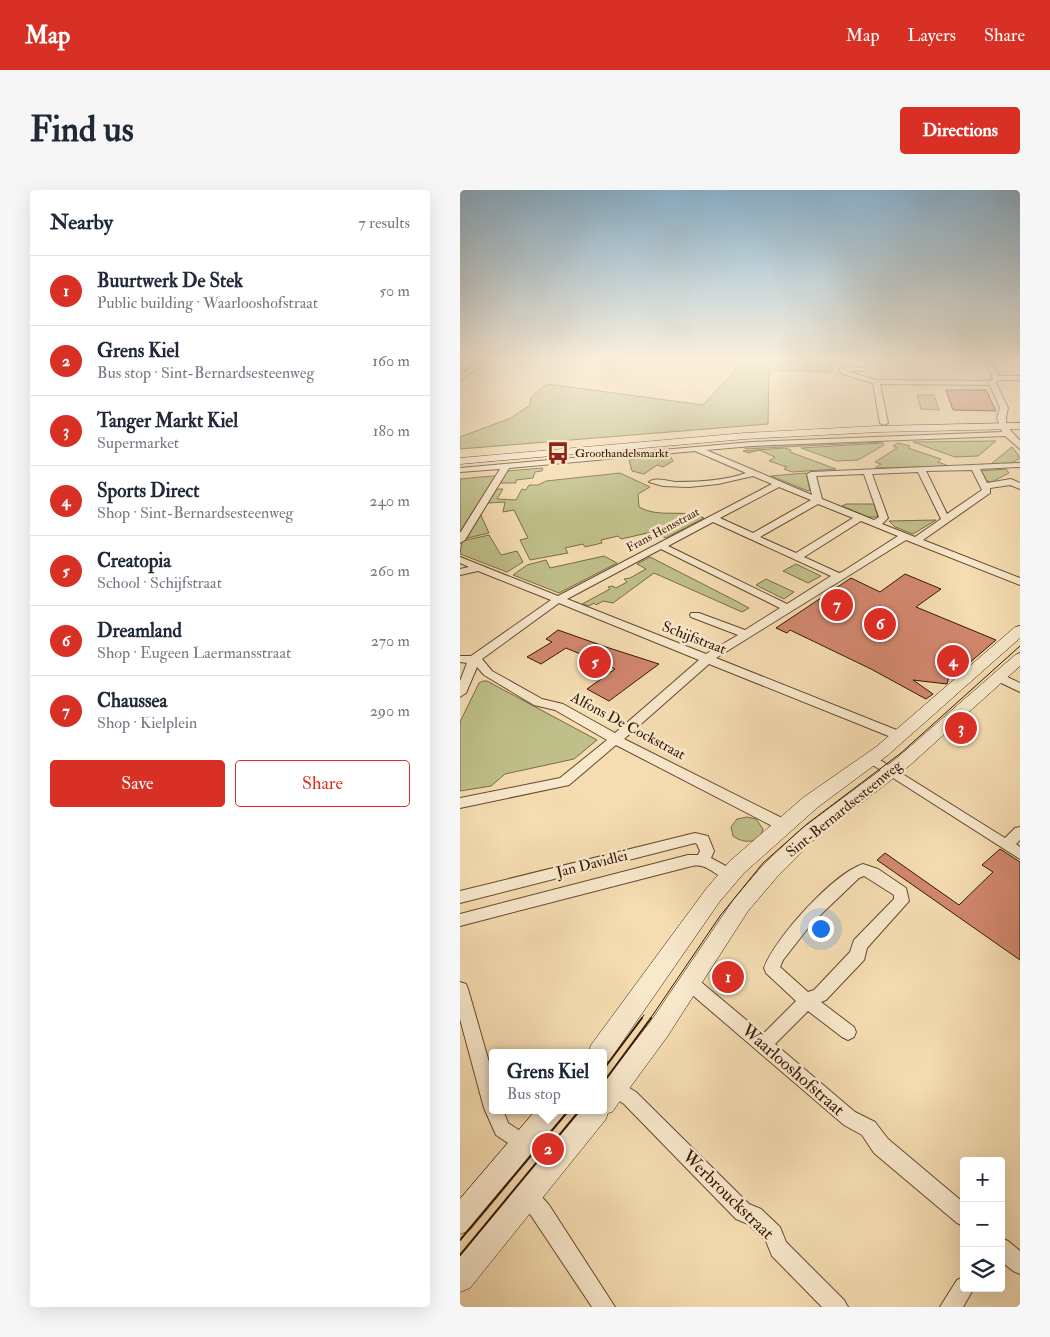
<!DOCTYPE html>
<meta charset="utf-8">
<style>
body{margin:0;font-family:"IM FELL Double Pica",serif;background:#f6f6f7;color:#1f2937}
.controls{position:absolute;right:15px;bottom:15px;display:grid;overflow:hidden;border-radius:5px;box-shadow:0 5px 20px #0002}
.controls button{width:45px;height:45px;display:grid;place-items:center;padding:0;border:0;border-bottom:1px solid #e0e1e3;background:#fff;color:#1f2937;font:25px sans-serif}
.you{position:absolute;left:360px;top:738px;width:18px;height:18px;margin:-12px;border:4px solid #fff;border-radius:50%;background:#1a73e8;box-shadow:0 0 0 8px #1a73e833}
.badge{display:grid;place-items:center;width:32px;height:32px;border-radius:50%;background:#d93025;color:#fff;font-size:16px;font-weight:700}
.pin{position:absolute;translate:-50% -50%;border:2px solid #fff;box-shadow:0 1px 5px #0006}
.popup{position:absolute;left:29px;top:859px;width:118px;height:65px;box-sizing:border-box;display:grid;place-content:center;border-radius:5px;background:#fff;filter:drop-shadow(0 1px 4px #0005);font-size:16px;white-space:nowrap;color:#747a83}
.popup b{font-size:19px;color:#1f2937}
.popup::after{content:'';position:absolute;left:50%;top:100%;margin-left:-10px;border:10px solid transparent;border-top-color:#fff}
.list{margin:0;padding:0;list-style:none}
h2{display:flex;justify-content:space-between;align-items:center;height:65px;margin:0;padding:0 20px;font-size:21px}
h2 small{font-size:16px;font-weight:400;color:#747a83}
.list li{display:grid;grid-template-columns:32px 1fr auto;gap:15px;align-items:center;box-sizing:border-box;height:70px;padding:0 20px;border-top:1px solid #e0e1e3}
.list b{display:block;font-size:19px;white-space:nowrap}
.list p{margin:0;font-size:16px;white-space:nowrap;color:#747a83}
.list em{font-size:16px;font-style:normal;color:#747a83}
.actions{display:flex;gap:10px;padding:15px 20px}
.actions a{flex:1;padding:11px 0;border:1px solid #d93025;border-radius:5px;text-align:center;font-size:18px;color:#d93025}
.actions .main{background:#d93025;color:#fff}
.icon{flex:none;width:28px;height:28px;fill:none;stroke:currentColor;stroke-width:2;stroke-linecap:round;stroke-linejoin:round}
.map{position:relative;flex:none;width:560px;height:1117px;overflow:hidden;border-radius:5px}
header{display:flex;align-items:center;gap:30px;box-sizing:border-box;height:70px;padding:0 25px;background:#d93025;color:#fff}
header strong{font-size:24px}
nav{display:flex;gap:28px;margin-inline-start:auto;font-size:18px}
.intro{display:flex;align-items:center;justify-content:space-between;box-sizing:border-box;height:120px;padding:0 30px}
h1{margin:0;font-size:35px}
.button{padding:12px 22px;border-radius:5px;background:#d93025;color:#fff;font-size:18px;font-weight:700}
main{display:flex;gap:30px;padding:0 30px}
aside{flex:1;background:#fff;border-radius:5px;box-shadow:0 5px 20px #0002}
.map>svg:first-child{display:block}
.green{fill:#bfbf89;stroke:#7a6b45}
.building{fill:#d2876f;stroke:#351701}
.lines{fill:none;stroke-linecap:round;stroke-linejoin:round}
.street-casing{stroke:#65482d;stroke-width:2}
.secondary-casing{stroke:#351701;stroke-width:1}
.street{fill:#f8e8cc;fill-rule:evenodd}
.secondary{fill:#f8e8cc;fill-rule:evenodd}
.tram-far1{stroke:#351701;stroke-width:1}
.tram{stroke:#351701;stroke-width:2}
.labels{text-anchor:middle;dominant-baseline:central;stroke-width:5;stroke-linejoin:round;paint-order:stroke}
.far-poi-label{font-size:12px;fill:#351701;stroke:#f8e8cc;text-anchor:start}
.far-street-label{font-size:12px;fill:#351701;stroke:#f8e8cc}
.street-label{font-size:15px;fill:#351701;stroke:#f8e8cc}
.near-street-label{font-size:18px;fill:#351701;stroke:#f8e8cc}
</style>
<header>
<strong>Map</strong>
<nav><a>Map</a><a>Layers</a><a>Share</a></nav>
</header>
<div class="intro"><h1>Find us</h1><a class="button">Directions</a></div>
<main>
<aside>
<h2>Nearby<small>7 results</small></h2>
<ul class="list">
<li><span class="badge">1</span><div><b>Buurtwerk De Stek</b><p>Public building · Waarlooshofstraat</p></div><em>50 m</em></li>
<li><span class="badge">2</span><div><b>Grens Kiel</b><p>Bus stop · Sint-Bernardsesteenweg</p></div><em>160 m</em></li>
<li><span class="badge">3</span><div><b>Tanger Markt Kiel</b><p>Supermarket</p></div><em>180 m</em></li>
<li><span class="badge">4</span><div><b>Sports Direct</b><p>Shop · Sint-Bernardsesteenweg</p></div><em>240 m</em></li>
<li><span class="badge">5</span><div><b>Creatopia</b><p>School · Schijfstraat</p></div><em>260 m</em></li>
<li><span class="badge">6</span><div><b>Dreamland</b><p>Shop · Eugeen Laermansstraat</p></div><em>270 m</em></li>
<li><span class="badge">7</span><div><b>Chaussea</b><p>Shop · Kielplein</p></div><em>290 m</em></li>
</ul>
<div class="actions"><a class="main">Save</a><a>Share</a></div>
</aside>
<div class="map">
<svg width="560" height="1117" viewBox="0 0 560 1117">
<rect width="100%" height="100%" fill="#f5dcb1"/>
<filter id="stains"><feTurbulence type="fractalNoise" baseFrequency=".004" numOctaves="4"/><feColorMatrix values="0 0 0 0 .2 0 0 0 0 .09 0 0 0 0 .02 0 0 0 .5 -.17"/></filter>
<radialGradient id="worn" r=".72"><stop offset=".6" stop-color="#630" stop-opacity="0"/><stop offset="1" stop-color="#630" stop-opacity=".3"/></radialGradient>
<path class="green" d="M287,168H371L374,172L369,175L373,180L370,182L309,180L308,234L0,259V247L51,228L70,215L71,207L87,194L243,215Z
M457,205H474L479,220L461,219Z
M422,250L423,252L285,259V256Z
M536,251L518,266L495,267L453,252Z
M423,253L424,255L398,270L377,271L341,258Z
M438,253L450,256L448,258L481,269L478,272L489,276L415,278L421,274L415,272L437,258L433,256Z
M552,257L559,266V269L551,273L531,274Z
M325,258L331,260L330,262L376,279L332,282L324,279L327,277L309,271L315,267L299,260L289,263L283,261Z
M210,266L213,271L203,277L197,275L184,284L172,281L169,270Z
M83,278L82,281L75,282L73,288L56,290V293H39L47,281Z
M546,279L549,283L532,292L527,291L521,281Z
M160,283L190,297L178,304L179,317C200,329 224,318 244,328L206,348L192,342L161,349L158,346L141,350L142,353L125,357L123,354L105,358L108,363L70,370L60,350L68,348L54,320L43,322L45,312L28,313L37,299H43L37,309L56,310L62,299L66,300L69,295H78L86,291Z
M346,283L350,300L348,301L311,286Z
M32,286H35L0,347V289Z
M386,314H414L418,327H408L382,316Z
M19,321L29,343L3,349Z
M476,330L453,344L435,337L429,331Z
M29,345L41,365L57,361L63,372L47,382L0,364L2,351Z
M144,366L157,373L99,403L53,385L67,375L86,370L90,378Z
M190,367L278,412L289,418L282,422L194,383L153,413L143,411L136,415L134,413L129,416L122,414L150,399L148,397L152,396L156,398L167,392L164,389L170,388L186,379L177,374Z
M336,374L361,386L348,393L323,381Z
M306,389L334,402L324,409L296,395Z
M23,491H27L137,550L114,569L45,584L31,596L0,601V532L19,493Z
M287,627L296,629L303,639C300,654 283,654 273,646L271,637L277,629Z"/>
<path class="building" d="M486,200H526L536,221L493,220Z
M445,384L481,399L456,417L536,450L494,486H489L487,494L453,490L473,504L466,509L411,479L330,440L327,443L316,438L391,388L420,402Z
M98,440L149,458L199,474L149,511L127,499L155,479L139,472L132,473L130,468L106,458L81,474L67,467L92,452L86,449Z
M540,659L560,672V770L417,670L425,663L499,715L533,682L522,675Z"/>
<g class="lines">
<defs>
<path id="street" d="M26,168H33L0,190V185Z
M523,168H529L539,186H560V190H539L536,193L548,218C542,238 550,238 560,251V259L545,246L292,256L246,260L352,305L347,284L351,282L560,273V277L520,279L527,293L551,289L560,293V299L550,295L530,298V303L463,350L560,388V395L446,350L256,468L444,543L446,546L444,549H436L249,474L164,549L328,631L330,635L328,639H318L156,555L109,595L0,618V608L100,588L147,550L95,520L74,515L24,485L17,477L6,503L0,507V491L7,473L0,472V466H11L91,410L18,381L0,385V379L9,377L0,373V367L98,406L312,294L293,286L258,294L229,297L203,296L189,292C195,287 207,291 215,292C238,292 264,291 286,283L235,261L49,278L5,350L0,353V343L40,279L0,282V278L292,252L542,242L537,228L540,218L530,195L420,194L428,233L424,235L420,233L413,193L382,184L379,179L382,177L406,178L407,179L404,181H386L416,190L530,191L533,188ZM512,280L522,300L487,324L466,281ZM458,282L481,329L455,347L422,334L428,328L412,284ZM404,284L419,327L414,330L362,309L356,286ZM319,297L351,310L293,343L260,328ZM358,314L393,328L336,363L300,347ZM401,331L438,346L382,382L379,383L344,367ZM253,332L371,386L327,414L208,356ZM201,359L320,418L285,440L239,423H231L230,425L231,427L278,445L246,464L107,409ZM99,413L239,470L155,543L103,514L82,509L32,481L22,469Z
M539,483L560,493V502L535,490L533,487L535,484Z
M412,565L545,648L555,638L560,637V650L556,654L560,657V669L408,572L406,569Z
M235,643L248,646L254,661L251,668L275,681L277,685L275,689C262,693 253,678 241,676C237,675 232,676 228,677L0,736V724L228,665H238L240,661L237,654L235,653L0,713V701Z
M403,674L418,679L446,698L449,711L407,758L404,770L366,810L361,812L394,837L396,842L394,847L388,850L382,847L348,821L315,854L395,922L415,932L428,949L504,1013V1036L497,1033L414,963L402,945L384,935L223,797L221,792L223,787L229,785L235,787L303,844L336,811L306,783L304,778C315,748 373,684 403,674ZM404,686L434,705V709L394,750L390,762L354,800L348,802L320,777L323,770L352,733L399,688Z
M0,792L6,794L8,799L33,886V920H43L48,933L71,948L73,955L71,962L64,964L36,945L24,918L0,829Z
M155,889L176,902L289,1014L301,1019L320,1037L326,1052L384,1110L388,1117H362L312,1066L306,1051L288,1034L276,1029L164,914L149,904L146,898L149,892Z
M68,996L75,999L89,1015L155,1117H132L58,1006L61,999Z
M541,1048L548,1051L560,1061V1084L553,1081L541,1071Z
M504,1087V1098H514L503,1117H480L497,1090Z"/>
<path id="secondary" d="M560,233V239L418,242L285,249L0,274V268L285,243L418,236Z
M560,436V448L428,565L358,617L284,683L260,711L149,871L143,873V863H128L131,855L246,699L270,671L344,607L416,557L555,437Z
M560,463V476L449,576L354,650L317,687L288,721L207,847L152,922L148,923L146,929L10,1098L0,1102V1065L121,920H143V893L191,831L274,709L303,675L340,640L437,568L555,465Z
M76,920H106L102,929L10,1040L0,1044V1009Z"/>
</defs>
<use href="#street" class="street-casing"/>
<use href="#secondary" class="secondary-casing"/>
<use href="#street" class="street"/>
<use href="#secondary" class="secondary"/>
<path class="tram-far1" d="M181,829L184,825
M190,829L260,726L303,673L347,634L441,563L560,456"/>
<path class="tram" d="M143,880L182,828
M143,893L191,828
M0,1050L109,920
M0,1065L120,920"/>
</g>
<linearGradient id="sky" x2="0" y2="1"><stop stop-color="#8bb6d4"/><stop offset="0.52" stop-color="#faefdc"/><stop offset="1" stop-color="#faefdc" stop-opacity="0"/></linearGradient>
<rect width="560" height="324" fill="url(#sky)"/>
<defs>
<symbol id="bus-bare" viewBox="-9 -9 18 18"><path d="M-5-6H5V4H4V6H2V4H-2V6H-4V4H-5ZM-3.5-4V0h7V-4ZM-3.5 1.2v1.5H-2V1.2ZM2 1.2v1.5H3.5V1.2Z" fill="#8f2418" stroke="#f8e8cc" stroke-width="2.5" paint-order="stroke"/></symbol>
</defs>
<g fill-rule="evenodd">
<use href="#bus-bare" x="82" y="247" width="32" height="32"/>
</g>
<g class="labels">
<g class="far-poi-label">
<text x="115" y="263">Groothandelsmarkt</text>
</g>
<g class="far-street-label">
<text transform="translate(203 340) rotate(-28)">Frans Hensstraat</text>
</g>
<g class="street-label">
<text transform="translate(234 448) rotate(21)">Schijfstraat</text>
<text transform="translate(168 536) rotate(28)">Alfons De Cockstraat</text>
<text transform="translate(384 619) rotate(-39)">Sint-Bernardsesteenweg</text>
<text transform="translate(132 674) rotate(-14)">Jan Davidlei</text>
</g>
<g class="near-street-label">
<text transform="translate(333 880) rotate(41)">Waarlooshofstraat</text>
<text transform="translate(268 1005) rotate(44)">Werbrouckstraat</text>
</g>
</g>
<rect width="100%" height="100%" filter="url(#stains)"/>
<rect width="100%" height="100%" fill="url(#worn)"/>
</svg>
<div class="controls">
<button>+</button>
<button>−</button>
<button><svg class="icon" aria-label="layers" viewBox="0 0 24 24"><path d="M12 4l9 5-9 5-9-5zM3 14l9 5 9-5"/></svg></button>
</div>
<div class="you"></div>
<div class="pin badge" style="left:268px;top:787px">1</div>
<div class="pin badge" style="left:88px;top:959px">2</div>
<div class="popup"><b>Grens Kiel</b>Bus stop</div>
<div class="pin badge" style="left:501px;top:538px">3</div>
<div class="pin badge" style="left:493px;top:471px">4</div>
<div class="pin badge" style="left:135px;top:472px">5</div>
<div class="pin badge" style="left:420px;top:434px">6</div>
<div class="pin badge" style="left:377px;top:415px">7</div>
</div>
</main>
